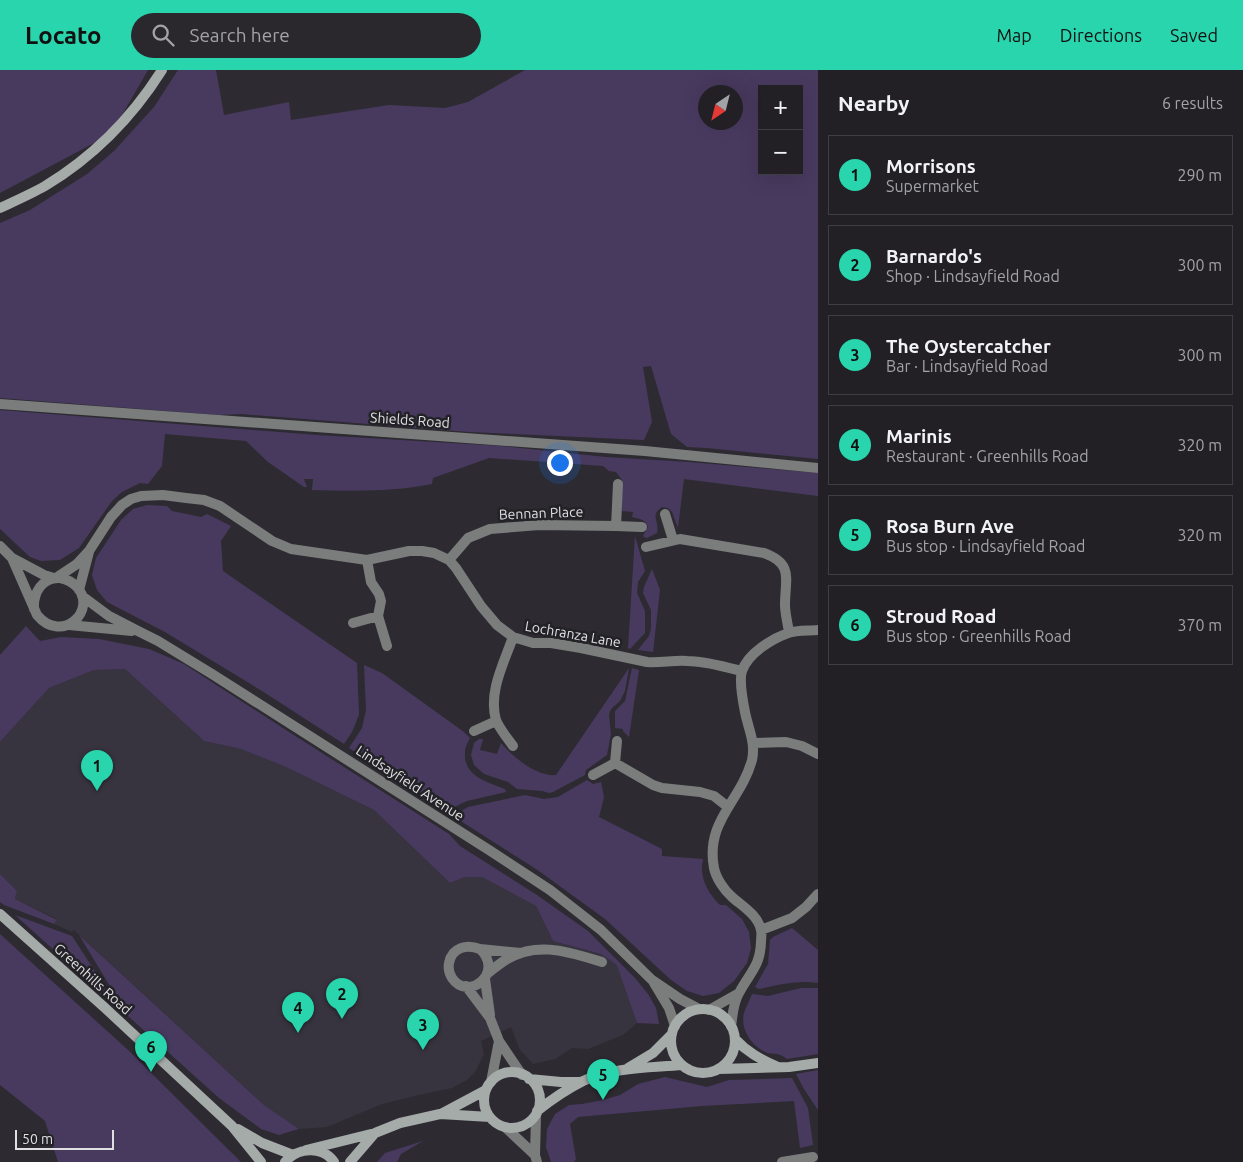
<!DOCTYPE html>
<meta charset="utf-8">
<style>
body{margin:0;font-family:Ubuntu,sans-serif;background:#2a282d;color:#f1f3f6}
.controls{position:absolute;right:15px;top:15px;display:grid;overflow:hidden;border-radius:0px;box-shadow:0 5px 20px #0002}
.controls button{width:45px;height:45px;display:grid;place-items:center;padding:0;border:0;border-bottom:1px solid #3f3e42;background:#222025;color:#f1f3f6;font:25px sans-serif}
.compass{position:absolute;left:698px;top:15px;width:45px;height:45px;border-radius:50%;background:#222025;box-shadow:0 5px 20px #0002;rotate:215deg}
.scale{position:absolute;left:15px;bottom:12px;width:99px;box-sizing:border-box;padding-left:5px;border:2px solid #e0dfe2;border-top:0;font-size:14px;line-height:18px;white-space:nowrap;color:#e0dfe2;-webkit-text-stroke:4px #232227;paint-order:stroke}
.you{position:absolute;left:559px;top:392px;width:18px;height:18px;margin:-12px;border:4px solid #fff;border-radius:50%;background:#1a73e8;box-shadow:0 0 0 8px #1a73e833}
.badge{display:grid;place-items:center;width:32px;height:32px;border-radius:50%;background:#28d5ad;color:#111;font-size:16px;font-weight:700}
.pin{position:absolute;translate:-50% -41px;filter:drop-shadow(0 1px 2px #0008)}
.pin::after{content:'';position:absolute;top:26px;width:18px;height:15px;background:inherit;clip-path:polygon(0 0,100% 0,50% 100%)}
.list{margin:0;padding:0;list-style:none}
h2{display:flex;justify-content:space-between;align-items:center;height:65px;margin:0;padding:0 20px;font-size:21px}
h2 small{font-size:16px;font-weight:400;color:#a2a3a7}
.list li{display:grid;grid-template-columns:32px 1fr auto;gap:15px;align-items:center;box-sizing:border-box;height:80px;margin:0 10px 10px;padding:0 10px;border:1px solid #3f3e42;border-radius:0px}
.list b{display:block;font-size:19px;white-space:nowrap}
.list p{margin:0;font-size:16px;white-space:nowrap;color:#a2a3a7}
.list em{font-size:16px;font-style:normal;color:#a2a3a7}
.icon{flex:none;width:28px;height:28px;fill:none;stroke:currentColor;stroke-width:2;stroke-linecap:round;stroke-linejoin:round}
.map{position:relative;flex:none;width:818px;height:1092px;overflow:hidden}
header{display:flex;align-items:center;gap:30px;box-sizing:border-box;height:70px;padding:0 25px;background:#28d5ad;color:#111}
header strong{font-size:24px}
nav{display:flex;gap:28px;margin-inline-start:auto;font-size:18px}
.search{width:350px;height:45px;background:#2a282d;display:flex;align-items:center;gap:12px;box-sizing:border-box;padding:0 18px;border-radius:28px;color:#a2a3a7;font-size:19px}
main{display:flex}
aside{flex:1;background:#222025}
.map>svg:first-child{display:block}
.built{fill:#37343f}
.green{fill:#483a5f;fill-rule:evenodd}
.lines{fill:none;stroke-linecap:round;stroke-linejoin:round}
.street{stroke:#7a7d7c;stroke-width:10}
.secondary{stroke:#a5aba9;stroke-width:10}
.labels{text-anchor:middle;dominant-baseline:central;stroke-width:5;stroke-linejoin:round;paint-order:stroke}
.street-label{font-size:14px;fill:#e0dfe2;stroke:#232227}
</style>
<header>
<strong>Locato</strong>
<div class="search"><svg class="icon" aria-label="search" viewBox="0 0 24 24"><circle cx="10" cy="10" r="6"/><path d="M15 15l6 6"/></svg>Search here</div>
<nav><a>Map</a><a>Directions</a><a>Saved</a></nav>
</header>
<main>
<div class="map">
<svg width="818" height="1092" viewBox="0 0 818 1092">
<rect width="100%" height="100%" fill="#2d2b31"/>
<path class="built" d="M125,599L204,671L241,679L286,697L374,740L450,813L465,807H482L536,836L553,871L601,884L618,895L637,953L623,965L588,979L572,978L555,989L533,994L520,980L511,957L481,971L484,984L475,1002L467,1010L452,1018L410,1027L382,1034L327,1057L299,1059L264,1035L74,860L72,862L54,854L57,849L15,829L17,821L0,804V672L49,618L94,600Z"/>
<path class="green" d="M0,0H148L111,64L0,123Z
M178,0H216L224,45L289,32L291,50L389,35L445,38L468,32L525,0H818V389L707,378L687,377L671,364L651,296L643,297L652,352L644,370L469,362L241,344L219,345L0,328V153L30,140L87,104L114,81L154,37ZM762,19H799V101H762ZM706,22H736V52H706Z
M0,340L317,365L501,376L606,387L689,392L818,403V426L684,409L678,458L672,442L668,438L662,437C649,446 660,451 657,463L647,468L644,467L643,466L648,457C645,449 640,449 632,447L633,442L622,441V410L616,402L609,401L603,396L489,388L433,408L432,414C393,422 352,421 312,420L313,409H304L307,417H304L268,392L246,371L165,364L162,396L148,414L140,413L122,422L112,431L79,478L60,490L41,491L30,487L0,459Z
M147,435L167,436L172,441L201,447L207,444L231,456L221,471L223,501L357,593L359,645L352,662L344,674L262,621L165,562L107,532L97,520L92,505L96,488L121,450L133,439Z
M635,466L645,501L638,512L637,523L645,541V563L630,579L628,578Z
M652,499L660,520L653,582L638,580L649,566L651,559V540L643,523L644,517Z
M26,556L40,571L61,567L99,569L149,579L184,594L289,662L449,764L460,776L537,825L588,861L635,908L648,924L656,938L659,954L637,953L617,895L601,884L553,871L536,836L482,807H465L450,813L374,740L286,697L241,679L204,671L125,599L94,600L49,618L0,672V585Z
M364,595L382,603L464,662L470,668C468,672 465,677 465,682C463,706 487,712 505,719L506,722L467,731L448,740L349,678L362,658L366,640Z
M629,598L625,621L620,631L611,639L609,645L611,664L607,685L586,700L585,705L553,722L549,723L542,721L517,719L508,712L484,704L474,695L471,685L474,673L479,669H483L480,680L497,684L501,673C513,687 537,707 556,705Z
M632,598L639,600L629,667L623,661V659L615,658V641L625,631Z
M587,710L593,714L601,712L604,727L599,747L662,779V786L703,789C699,807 707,822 720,835H726L742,849L749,862L751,878L747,893L734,911L719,923L703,926L687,921L671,910L605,849L539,801L453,746L468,737L525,725L544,729L558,727Z
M0,804L17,821L15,829L57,850L54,854L4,835L0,832Z
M15,845L72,866L113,929L116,936Z
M792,858L818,880V913C798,910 778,915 759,919L755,917L768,894L770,870L773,867Z
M0,864L127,979L241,1092H58L45,1051L0,1015Z
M79,865L264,1035L299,1059L285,1063L279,1065L261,1059L219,1028L128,946Z
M801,918H818V984L787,989C777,981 774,986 765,982C751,975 740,959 744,943C746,936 750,930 752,924L768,926Z
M818,1000V1040L804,1019L796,1004Z
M665,1007L707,1017L729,1010L792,1008L808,1038L813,1075L800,1078L794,1031L702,1036L578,1047L570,1054L576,1089L574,1092H551L546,1077L547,1059L555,1044L569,1035L582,1034L603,1030L620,1025L638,1014Z
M423,1071L401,1084L397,1092H377L385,1083Z"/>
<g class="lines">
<path class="street" d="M0,334L645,381L818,398
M665,444L673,470
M616,456L618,414
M0,476L12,488L37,545C62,575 98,540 77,517C72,512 66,509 60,508C42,507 33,523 34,539
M646,477L680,469L764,483C794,494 785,509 785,535C785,544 788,554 789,563
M12,488L44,505L54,508
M367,490L371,512L379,524L381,531L378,546L387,576
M449,490L468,468L490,459L539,455L616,456L642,457
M56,508L77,494L89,481L111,447L122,435L131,429L141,426L163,425L186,428L204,430L220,436L272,471L291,479L367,490L409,481H422L434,483L449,490L456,498L481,536L497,555L513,567L533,573H551L581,578L647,592C661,593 674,590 687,591C706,591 724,597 742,601
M79,520L89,482
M82,526L109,546L138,561L158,571L212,604L489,780L550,820L601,860L652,910L680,929L699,939
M353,553L378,546
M69,555L132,561
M474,661L496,651
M753,673L786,672L802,676L818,684
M513,676C508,669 499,658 496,650C488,622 504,593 513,567
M615,693L617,671
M593,705L615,693L653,715L662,718L700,722L714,726L728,737
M761,860L792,848L806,837L818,824
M480,879C505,903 468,932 452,908C449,903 448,898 449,893C452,877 467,874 480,879L521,883
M488,903C493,899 498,895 504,891C536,870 569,882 602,892
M485,909L490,945
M654,913L669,938L675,956
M466,916L490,948L499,971L522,1005
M709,940L739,923
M731,956C733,944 733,933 739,923C750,902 760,897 761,872C761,868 762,864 761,860C758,845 742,836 732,827C724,820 716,808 714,798C705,751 741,731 752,690C756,673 748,658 745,642C743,632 739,610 742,601C748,583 772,569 788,563C797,560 809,561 818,560
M491,1012L499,971
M536,1045L535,1085L537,1092
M505,1057L535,1085
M782,1092L813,1087"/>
<path class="secondary" d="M0,138C15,131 31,124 45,116C93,87 133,46 162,0
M0,844L104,937L232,1056L261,1092
M671 971a32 32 0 1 1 64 0a32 32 0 1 1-64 0Z
M735,969C747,982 760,989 776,996
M628,998L653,983L672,964
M719,999L789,997L818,993
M484 1030a28 28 0 1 1 56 0a28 28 0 1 1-56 0Z
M529,1009L561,1012H581
M537,1041C551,1030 567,1019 583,1011C614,997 649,998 682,995
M441,1044L486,1020
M238,1059L262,1073L293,1085
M306,1080L375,1063L400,1053L440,1044L490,1047
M285,1092C297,1078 322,1075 334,1092
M350,1092L375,1063"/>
</g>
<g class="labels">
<g class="street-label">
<text transform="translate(410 350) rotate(4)">Shields Road</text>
<text transform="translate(541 443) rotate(-2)">Bennan Place</text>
<text transform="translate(573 564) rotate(10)">Lochranza Lane</text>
<text transform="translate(410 713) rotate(33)">Lindsayfield Avenue</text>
<text transform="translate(93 909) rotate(42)">Greenhills Road</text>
</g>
</g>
</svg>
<div class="controls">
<button>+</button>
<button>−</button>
</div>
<svg class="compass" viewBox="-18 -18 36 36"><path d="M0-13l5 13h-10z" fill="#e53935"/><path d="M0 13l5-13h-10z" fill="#a2a3a7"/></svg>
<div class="scale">50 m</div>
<div class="you"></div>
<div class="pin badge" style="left:97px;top:721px">1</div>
<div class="pin badge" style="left:342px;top:949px">2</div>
<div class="pin badge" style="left:423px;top:980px">3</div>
<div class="pin badge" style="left:298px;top:963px">4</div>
<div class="pin badge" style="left:603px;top:1030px">5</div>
<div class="pin badge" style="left:151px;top:1002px">6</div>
</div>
<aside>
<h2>Nearby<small>6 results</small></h2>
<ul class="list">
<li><span class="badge">1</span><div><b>Morrisons</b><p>Supermarket</p></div><em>290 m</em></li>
<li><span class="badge">2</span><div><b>Barnardo's</b><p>Shop · Lindsayfield Road</p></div><em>300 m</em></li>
<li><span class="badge">3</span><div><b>The Oystercatcher</b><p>Bar · Lindsayfield Road</p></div><em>300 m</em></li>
<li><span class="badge">4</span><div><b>Marinis</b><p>Restaurant · Greenhills Road</p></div><em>320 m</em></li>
<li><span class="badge">5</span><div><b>Rosa Burn Ave</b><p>Bus stop · Lindsayfield Road</p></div><em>320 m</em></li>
<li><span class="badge">6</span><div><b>Stroud Road</b><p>Bus stop · Greenhills Road</p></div><em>370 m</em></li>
</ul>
</aside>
</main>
